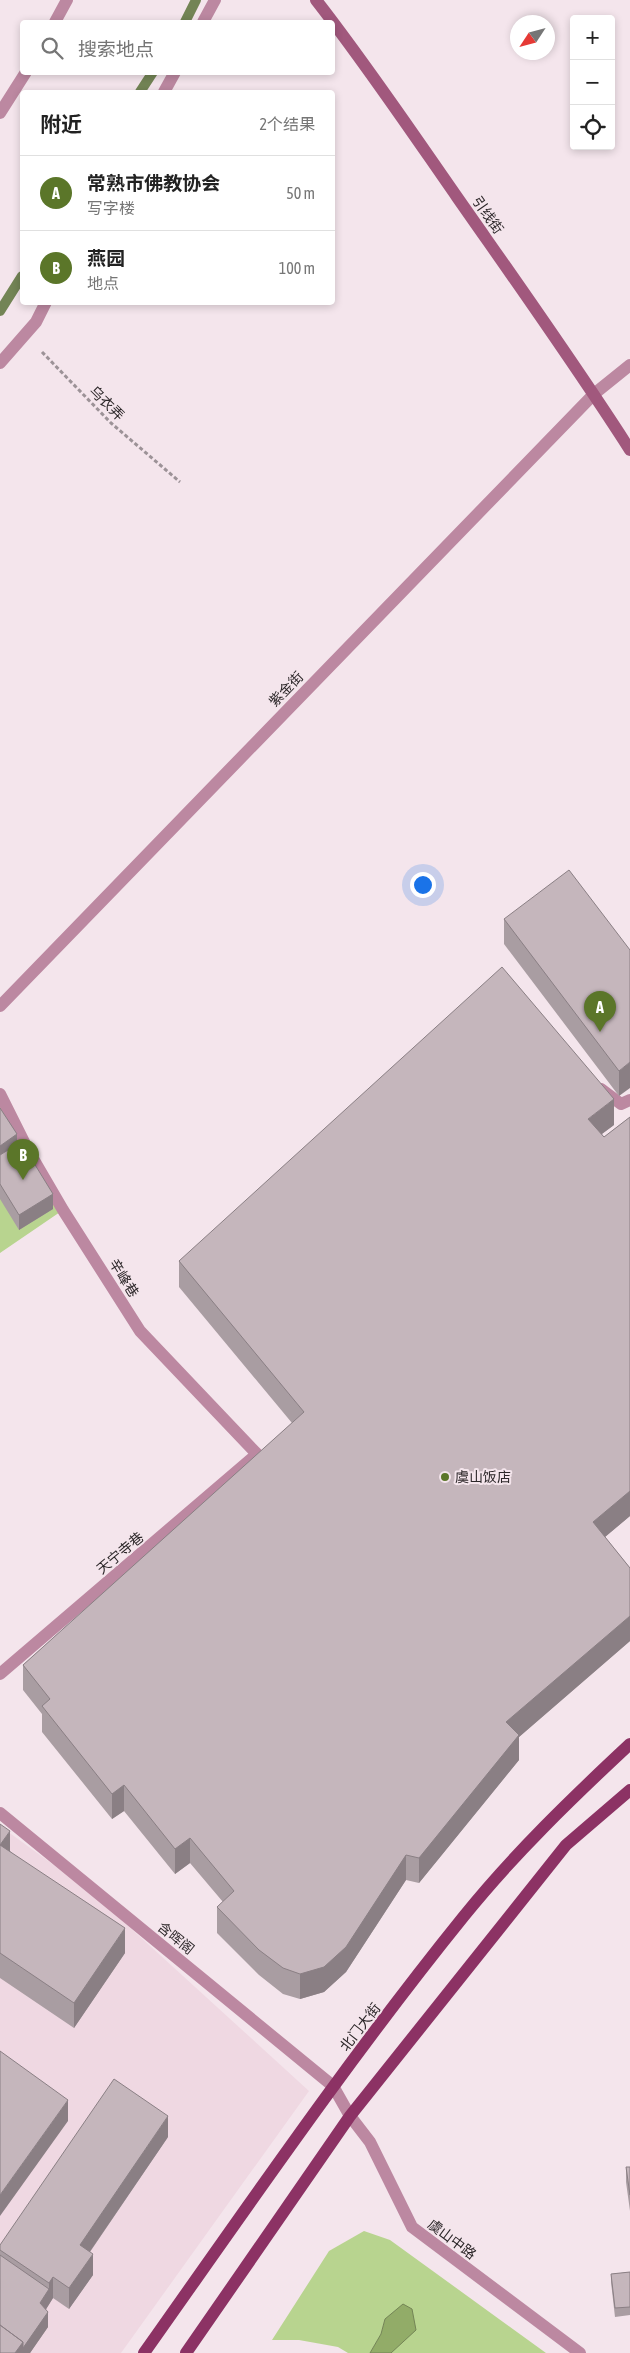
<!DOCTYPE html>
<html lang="zh">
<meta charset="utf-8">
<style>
body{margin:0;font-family:"Asap Condensed","Noto Sans SC",sans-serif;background:#f2f2f2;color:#222}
.controls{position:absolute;right:15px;top:15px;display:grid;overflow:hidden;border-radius:5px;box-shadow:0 2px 8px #0003}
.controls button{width:45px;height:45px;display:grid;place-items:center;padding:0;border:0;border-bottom:1px solid #e0e0e0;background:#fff;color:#222;font:25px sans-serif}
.compass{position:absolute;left:510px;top:15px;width:45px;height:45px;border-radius:50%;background:#fff;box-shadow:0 2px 8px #0003;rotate:234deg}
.you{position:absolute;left:422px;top:884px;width:18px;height:18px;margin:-12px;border:4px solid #fff;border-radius:50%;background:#1a73e8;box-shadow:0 0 0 8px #1a73e833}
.badge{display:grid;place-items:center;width:32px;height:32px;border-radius:50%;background:#5b7629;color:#fff;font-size:16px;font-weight:700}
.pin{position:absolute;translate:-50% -41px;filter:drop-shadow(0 1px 2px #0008)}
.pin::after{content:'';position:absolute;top:26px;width:18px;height:15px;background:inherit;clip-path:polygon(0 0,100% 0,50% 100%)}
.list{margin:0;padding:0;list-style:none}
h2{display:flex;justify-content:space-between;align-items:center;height:65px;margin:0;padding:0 20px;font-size:21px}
h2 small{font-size:16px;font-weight:400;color:#767676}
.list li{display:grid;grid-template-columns:32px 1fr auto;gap:15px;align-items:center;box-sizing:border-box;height:75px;padding:0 20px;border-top:1px solid #e0e0e0}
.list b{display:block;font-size:19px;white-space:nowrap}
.list p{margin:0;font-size:16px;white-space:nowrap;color:#767676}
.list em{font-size:16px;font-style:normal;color:#767676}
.icon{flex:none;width:28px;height:28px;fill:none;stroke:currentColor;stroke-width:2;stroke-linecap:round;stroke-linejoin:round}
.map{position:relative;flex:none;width:630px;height:2353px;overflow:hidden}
.search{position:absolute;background:#fff;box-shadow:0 2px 8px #0003;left:20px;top:20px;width:315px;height:55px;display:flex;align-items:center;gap:12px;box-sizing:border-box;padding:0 18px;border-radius:5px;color:#767676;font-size:19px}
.panel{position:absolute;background:#fff;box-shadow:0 2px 8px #0003;left:20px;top:90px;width:315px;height:215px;border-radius:5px}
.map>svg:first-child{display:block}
.built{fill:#efd8e2}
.green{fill:#b8d48f}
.water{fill:#92ac68;stroke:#738455}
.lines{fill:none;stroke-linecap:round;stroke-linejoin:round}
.stream{stroke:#738455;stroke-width:10}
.path{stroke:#9c9297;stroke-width:3;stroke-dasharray:4 2.5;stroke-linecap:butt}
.lane{stroke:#bc88a1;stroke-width:12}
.street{stroke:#bc88a1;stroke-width:12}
.secondary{stroke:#a1587d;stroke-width:12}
.primary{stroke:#8c3264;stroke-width:12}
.wall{fill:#a99da2}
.shaded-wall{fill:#8a7f84}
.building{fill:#c5b6bc;stroke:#8a7f84}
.poi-dot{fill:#5b7629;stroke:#f4e5ec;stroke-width:2}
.labels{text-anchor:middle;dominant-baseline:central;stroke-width:4;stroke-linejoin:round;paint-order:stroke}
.street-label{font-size:14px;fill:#2c2729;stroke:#f4e5ec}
.poi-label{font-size:14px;fill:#2c2729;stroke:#f4e5ec;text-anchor:start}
</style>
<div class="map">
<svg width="630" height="2353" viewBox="0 0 630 2353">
<rect width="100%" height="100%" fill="#f4e5ec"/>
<path class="built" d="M0,1826L91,1892L309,2091L121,2353H0Z"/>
<path class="green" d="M0,1094L63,1210L0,1253Z
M364,2231L390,2240L546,2353H391L385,2319L381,2334L370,2353H348L338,2347L299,2340H272L329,2251Z"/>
<path class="water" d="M403,2304L412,2309L416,2330L391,2353H370L381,2334L385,2319Z"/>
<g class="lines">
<path class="stream" d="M185,22L196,0
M140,92L153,72
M0,311L22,276"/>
<path class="path" d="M42,352L111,423L180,482"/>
<path class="lane" d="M55,22L67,0
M203,22L215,0
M164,92L175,72
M0,113L26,72
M0,363L36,322L46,302
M0,1006L594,394
M601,1089L621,1104L630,1100
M0,1094L28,1150L63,1210L140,1331L257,1454L0,1674"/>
<path class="street" d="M594,394L630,365
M0,1813L333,2086L350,2116L370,2142L412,2227L580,2353"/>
<path class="secondary" d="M316,0C366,64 411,131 457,197C515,280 575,364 630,450"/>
<path class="primary" d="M144,2353C248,2206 350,2057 464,1916C514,1854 572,1798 630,1744
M186,2353L350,2116L566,1845L630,1790"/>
</g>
<path class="wall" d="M504,919L630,950L619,1096L504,944Z
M0,1108L17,1145L53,1209L19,1230L0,1199Z
M630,1117V1516L605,1537L630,1568V1641L519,1737V1760L419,1883L406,1880L346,1972L324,1992L300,1999L283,1994L259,1975L217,1933V1907L223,1902L190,1863L175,1874L124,1811L112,1819L42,1732V1714L23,1690V1665L292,1423L179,1287V1261L614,1125L602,1134L604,1137Z
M0,1824L10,1851L125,1953L74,2028L0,1978Z
M168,2137L90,2252L93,2275L69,2309L53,2298L46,2309L48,2327L30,2353H0V2245Z
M626,2167H630V2211L626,2182Z
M630,2272V2315L615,2317L611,2282V2274Z"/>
<path class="shaded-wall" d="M630,1062V1088L619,1096V1071Z
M614,1099V1125L588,1144V1119Z
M17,1134V1150L0,1161V1146Z
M53,1194V1209L19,1230V1215Z
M630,1491V1516L593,1547V1522Z
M630,1616V1641L519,1737V1760L419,1883V1858L506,1722Z
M124,1785V1811L112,1819V1794Z
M10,1831V1856L0,1845Z
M190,1838V1863L175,1874V1849Z
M406,1855V1880L346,1972L324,1992L300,1999V1974Z
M125,1928V1953L74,2028V2003Z
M68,2100V2121L0,2216V2195Z
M168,2116V2137L80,2266V2245Z
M93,2254V2275L69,2309V2288Z
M53,2277V2298L40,2319V2303L49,2289V2283Z
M48,2312V2327L30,2353H15L23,2342Z"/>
<path class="building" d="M569,870L630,950V1062L619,1071L504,919Z
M502,967L614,1099L588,1119L604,1137L630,1117V1491L593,1522L630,1568V1616L506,1722L519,1735L419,1858L406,1855L346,1947L324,1967L300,1974L283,1968L259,1950L217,1907L234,1891L190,1838L175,1849L124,1785L112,1794L42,1706L50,1699L23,1665L304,1412L179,1261Z
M0,1108L17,1134L0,1146Z
M21,1142L53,1194L19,1215L0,1184V1155Z
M0,1824L10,1831L0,1845L125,1928L74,2003L0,1953Z
M0,2051L68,2100L0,2195Z
M114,2079L168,2116L80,2245L93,2254L69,2288L53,2277L49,2283L0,2250V2245Z
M626,2167H630V2195Z
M0,2255L49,2289L40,2303L48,2312L23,2348V2342L0,2325Z
M630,2272V2307L615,2308L611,2274Z
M0,2325L23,2342L15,2353H0Z"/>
<circle class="poi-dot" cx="445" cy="1477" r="5"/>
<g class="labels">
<g class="street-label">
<text transform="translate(488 215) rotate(55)">引线街</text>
<text transform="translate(107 403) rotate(45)">乌衣弄</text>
<text transform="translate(286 689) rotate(-46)">紫金街</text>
<text transform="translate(124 1278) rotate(58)">辛峰巷</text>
<text transform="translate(120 1553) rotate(-40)">天宁寺巷</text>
<text transform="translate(176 1938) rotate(39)">含晖阁</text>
<text transform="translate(360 2027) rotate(-52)">北门大街</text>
<text transform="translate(452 2239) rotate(37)">虞山中路</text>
</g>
<g class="poi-label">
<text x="455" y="1477">虞山饭店</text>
</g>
</g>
</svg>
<div class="controls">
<button>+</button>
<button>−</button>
<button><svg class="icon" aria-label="locate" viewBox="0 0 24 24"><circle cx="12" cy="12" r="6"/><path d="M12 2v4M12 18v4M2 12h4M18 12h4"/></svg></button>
</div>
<svg class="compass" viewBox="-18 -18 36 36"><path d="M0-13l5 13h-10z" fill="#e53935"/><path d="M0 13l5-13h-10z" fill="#767676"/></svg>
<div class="you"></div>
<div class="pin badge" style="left:600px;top:1032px">A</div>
<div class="pin badge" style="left:23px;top:1180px">B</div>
<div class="search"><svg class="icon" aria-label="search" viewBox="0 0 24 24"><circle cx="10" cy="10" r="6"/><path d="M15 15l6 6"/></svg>搜索地点</div>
<section class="panel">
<h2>附近<small>2个结果</small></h2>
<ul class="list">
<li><span class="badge">A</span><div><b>常熟市佛教协会</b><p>写字楼</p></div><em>50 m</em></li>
<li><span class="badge">B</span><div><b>燕园</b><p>地点</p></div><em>100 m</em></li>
</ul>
</section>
</div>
